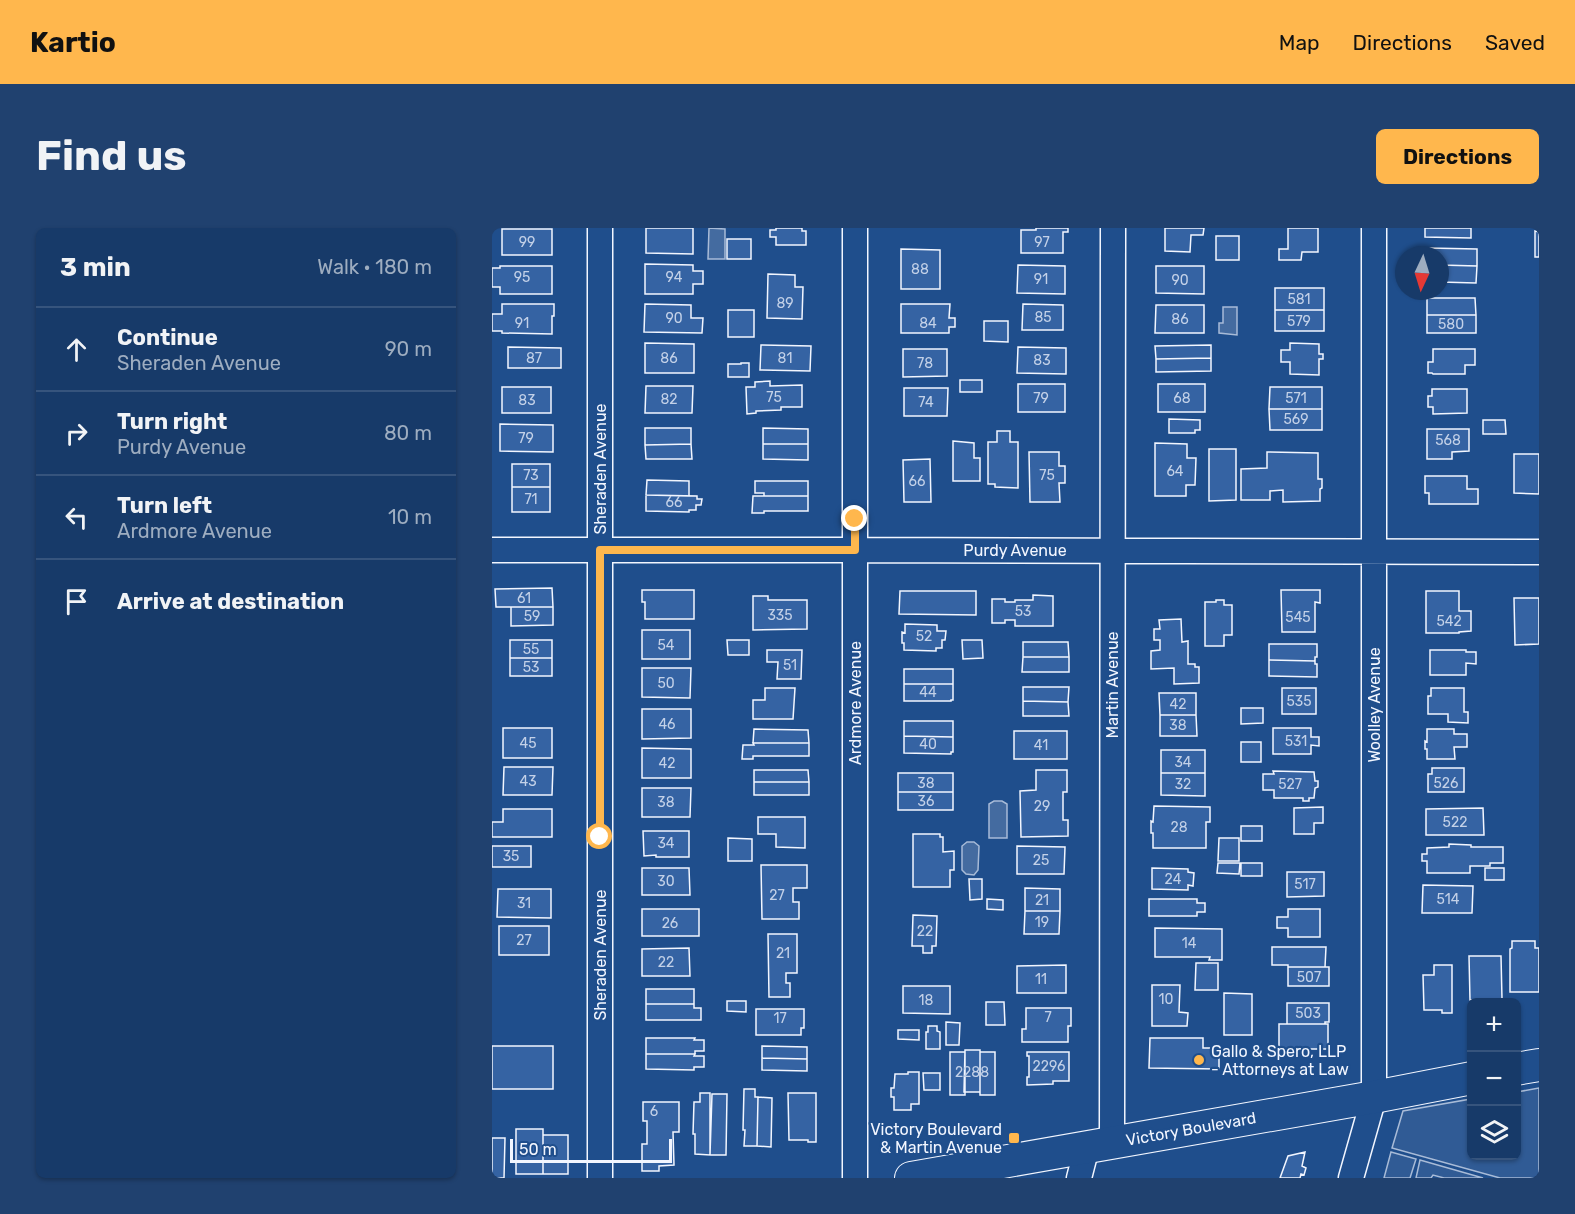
<!DOCTYPE html>
<meta charset="utf-8">
<style>
body{margin:0;font-family:Rubik,sans-serif;background:#20416f;color:#f1f3f6}
.controls{position:absolute;right:18px;bottom:18px;display:grid;overflow:hidden;border-radius:9px;box-shadow:0 2px 4px #0004}
.controls button{width:54px;height:54px;display:grid;place-items:center;padding:0;border:0;border-bottom:2px solid #36547d;background:#173a69;color:#f1f3f6;font:30px sans-serif}
.compass{position:absolute;left:903px;top:18px;width:54px;height:54px;border-radius:50%;background:#173a69;box-shadow:0 2px 4px #0004;rotate:184deg}
.scale{position:absolute;left:18px;bottom:15px;width:162px;box-sizing:border-box;padding-left:6px;border:3px solid #f2f6ff;border-top:0;font-size:16px;line-height:21px;white-space:nowrap;color:#f2f6ff;-webkit-text-stroke:4px #1f4e8c;paint-order:stroke}
.stop{position:absolute;width:18px;height:18px;margin:-14px;border:4px solid #ffb74d;border-radius:50%;background:#fff}
.stop.end{background:#ffb74d;border-color:#fff;box-shadow:0 2px 6px #0008}
.list{margin:0;padding:0;list-style:none}
h2{display:flex;justify-content:space-between;align-items:center;height:78px;margin:0;padding:0 24px;font-size:26px}
h2 small{font-size:20px;font-weight:400;color:#9eadc0}
.list li{display:grid;grid-template-columns:39px 1fr auto;gap:18px;align-items:center;box-sizing:border-box;height:84px;padding:0 24px;border-top:2px solid #36547d}
.list b{display:block;font-size:22px;white-space:nowrap}
.list p{margin:0;font-size:20px;white-space:nowrap;color:#9eadc0}
.list em{font-size:20px;font-style:normal;color:#9eadc0}
.icon{flex:none;width:33px;height:33px;fill:none;stroke:currentColor;stroke-width:2;stroke-linecap:round;stroke-linejoin:round}
.map{position:relative;flex:none;width:1047px;height:950px;overflow:hidden;border-radius:9px}
header{display:flex;align-items:center;gap:36px;box-sizing:border-box;height:84px;padding:0 30px;background:#ffb74d;color:#111}
header strong{font-size:28px}
nav{display:flex;gap:33px;margin-inline-start:auto;font-size:21px}
.intro{display:flex;align-items:center;justify-content:space-between;box-sizing:border-box;height:144px;padding:0 36px}
h1{margin:0;font-size:42px}
.button{padding:15px 27px;border-radius:9px;background:#ffb74d;color:#111;font-size:21px;font-weight:700}
main{display:flex;gap:36px;padding:0 36px}
aside{flex:1;background:#173a69;border-radius:9px;box-shadow:0 2px 4px #0004}
.map>svg:first-child{display:block}
.built{fill:#305b95;stroke:#a8bbd7;stroke-width:1.5}
.water{fill:#446ba0;stroke:#a8bbd7;stroke-width:1.5}
.building{fill:#3563a3;stroke:#f2f6ff;stroke-width:1.5}
.lines{fill:none;stroke-linecap:round;stroke-linejoin:round}
.minor-casing{stroke:#f2f6ff;stroke-width:27}
.major-casing{stroke:#f2f6ff;stroke-width:34}
.minor{stroke:#1f4e8c;stroke-width:24}
.major{stroke:#1f4e8c;stroke-width:32}
.route{stroke:#ffb74d;stroke-width:8}
.poi-dot{fill:#ffb74d;stroke:#1f4e8c;stroke-width:2}
.labels{text-anchor:middle;dominant-baseline:central;stroke-width:4.5;stroke-linejoin:round;paint-order:stroke}
.number-label{font-size:14px;fill:#c3d1e8}
.street-label{font-size:16px;fill:#f2f6ff;stroke:#1f4e8c}
.poi-label{font-size:16px;fill:#f2f6ff;stroke:#1f4e8c;text-anchor:start}
</style>
<header>
<strong>Kartio</strong>
<nav><a>Map</a><a>Directions</a><a>Saved</a></nav>
</header>
<div class="intro"><h1>Find us</h1><a class="button">Directions</a></div>
<main>
<aside>
<h2>3 min<small>Walk · 180 m</small></h2>
<ul class="list">
<li><svg class="icon" aria-label="ahead" viewBox="0 0 24 24"><path d="M12 20V5M6 11l6-6 6 6"/></svg><div><b>Continue</b><p>Sheraden Avenue</p></div><em>90 m</em></li>
<li><svg class="icon" aria-label="right" viewBox="0 0 24 24"><path d="M7 20v-9h11M14 6l5 5-5 5"/></svg><div><b>Turn right</b><p>Purdy Avenue</p></div><em>80 m</em></li>
<li><svg class="icon" aria-label="left" viewBox="0 0 24 24"><path d="M17 20v-9H6M10 6l-5 5 5 5"/></svg><div><b>Turn left</b><p>Ardmore Avenue</p></div><em>10 m</em></li>
<li><svg class="icon" aria-label="arrive" viewBox="0 0 24 24"><path d="M6 21V4h12l-3 4 3 4H6"/></svg><div><b>Arrive at destination</b></div></li>
</ul>
</aside>
<div class="map">
<svg width="1047" height="950" viewBox="0 0 1047 950">
<rect width="100%" height="100%" fill="#1f4e8c"/>
<path class="built" d="M1047,860V950H1008L900,920L911,883L979,871L980,928H1024L1025,864Z
M899,924L924,931L918,950H892Z
M928,932L991,950H952L941,947L939,950H924Z"/>
<path class="water" d="M217,0L233,1V31H216Z
M731,79H745V107L727,105V95H731Z
M502,573H510L515,576V610H497V576Z
M475,614H482L487,618L486,642L482,647L474,646L470,642V618Z"/>
<path class="building" d="M154,0H201V26L154,25Z
M284,0H310V3H314V17H284V9H278V2H284Z
M544,0H576V4H571V25H529V2H544Z
M673,0H712L711,7H699L698,24L673,23Z
M796,0H826V24H810L809,32H787V21H796Z
M933,0H979V10L933,9Z
M1047,0V29H1043V3L1047,4Z
M10,1H60V27H10Z
M724,8H747V32H724Z
M235,11H259V31H235Z
M935,20L985,21V38L948,37V27H935Z
M409,21L448,22V61H409Z
M153,36L201,37V43H211V56H201V66H153Z
M526,37L573,38V66L525,65Z
M948,37L985,38L984,55L948,54Z
M8,38H60V66H8V59H0V40H8Z
M664,38H712V66L664,65Z
M276,46L303,47V59H311L310,91L275,90Z
M783,60H832V82H783Z
M935,70H983L984,87H935Z
M10,76H62V88H60V106L10,105V103H0V86H10Z
M153,76L199,77V90H211L210,105L152,104Z
M409,76H458L457,90H463V99H457V105H409Z
M531,76L571,77V102H530Z
M664,77H712V105H663Z
M236,82H262V109H236Z
M783,82H832V103H783Z
M935,87H984V105H935Z
M492,93H516V114L492,113Z
M153,115L202,116V145H153Z
M798,115L827,116V126H831V131H827V147L798,146V134H789V122H798Z
M269,117L319,118L318,143L268,142Z
M719,117V130L664,131L663,118Z
M16,119L69,120V140H16Z
M526,119L574,120V146L525,145Z
M411,121H455V148L411,149Z
M941,121H983V137H973V146H941L940,145H936V134H941Z
M719,130V143L664,144V131Z
M249,135H257V149H236V136H249Z
M468,152H490V164H468Z
M278,153V158L310,157V179H289V182L264,183V185L255,186L254,159H263V154Z
M526,156H573V184H526Z
M666,156H713V184H666Z
M154,158H201L200,185H153Z
M10,159H59V185H10Z
M778,159H830V181H777Z
M412,160H456L455,188H412Z
M940,161H975V185L941,186V179H936V168H940Z
M777,181H830V202H778Z
M677,191L708,192V202H703V205H677Z
M991,192H1013L1014,206H991Z
M8,196L61,197V224L8,223Z
M153,200H199V216L153,217Z
M271,200L316,201V216H271Z
M935,201H977V223L960,224V231H935Z
M505,203H518V214H526V260L503,259V256H496V214H505Z
M461,213L482,215V230H488V253H461Z
M663,215L695,216V230H704L703,257H694V268H663Z
M199,216L200,231H154L153,217Z
M271,216H316V232L271,231Z
M717,221H744V272L717,273Z
M537,224H567V238H573V255H567L568,274H538Z
M775,224L826,225V251H830V260L828,261V273L791,274V262L778,263V272H749V241L775,240Z
M1022,226H1047V266L1022,265Z
M438,231L439,274H412L411,232Z
M20,236H58V259H20Z
M933,248H975V261H986V276H937V265H933Z
M155,252L197,253V268L154,267Z
M263,253H316V268H272V265H263Z
M20,259H58V284H20Z
M154,267L205,268V271H210L209,277H204V282H197V284L154,283Z
M261,268H316V283H272V285H260Z
M60,360L61,379H4L3,361Z
M150,362H202V391H153V374H150Z
M789,362H828V375L823,374V404H790Z
M408,363H484V387L407,386Z
M934,363H967V383H979V403L967,404V405H934Z
M541,367L561,368V398H523V392H513V395H500V371H513V374H523V372H541Z
M261,368H276V372H315V401L261,402Z
M1022,370H1047V416L1023,417Z
M724,372H732V377H740V407H732V418H713V374H724Z
M19,379H61V397L19,398Z
M689,391L690,414L696,413V436H703V439H707V455L682,456V440L659,441V423L668,422V412H662V401H668L667,392Z
M413,396L445,397V403H454L453,412H450V420H444V423L412,422V415H410V404L413,405Z
M150,402H198V431H150Z
M18,412H60V430H18Z
M235,412H257V427H236Z
M470,412H490L491,430L471,431Z
M531,414H576L577,429H531Z
M777,416H825V429H823V433L777,432Z
M275,422H310L309,451H285L286,434H275Z
M938,422H974V424H984V436L974,435V447H938Z
M531,429H577V444H530Z
M18,430H60V448H18Z
M777,432L823,433V436H825V449L777,448Z
M150,440H199L198,470L150,469Z
M412,441H461V456H412Z
M412,456H461V472H459V473H412Z
M531,459H577L576,474L531,473Z
M273,460H303L301,491H261V472H273Z
M790,460H824V486H790Z
M939,460H972V484H976V495L956,494V486H936V468H939Z
M667,465H704V487H668Z
M531,473L576,474L577,488H531Z
M749,480H771V495L749,496Z
M150,481H199V510L150,511Z
M668,487H704L705,508H668Z
M412,493H461V509L412,508Z
M11,500H60V530H11Z
M781,500H819V509H827V518L819,517V526H781Z
M262,501L316,502L317,515H261Z
M935,501H962V506H975V519H962L963,531H935V521H933V513L935,514Z
M522,503H575V531H522Z
M412,508L461,509V524H459V526L412,525Z
M749,514H769V534H749Z
M261,515H317V528H261V531H250L251,517H262Z
M150,520L199,521V550H150Z
M669,522H713V545H669Z
M12,539H61L60,567H11Z
M940,540H972V564H936V546H940Z
M262,542H316L317,554H262Z
M544,542H575V564H571V592H576V608L529,609L528,563L544,562Z
M781,543L822,544L823,553H826V559L823,560L822,570H817V573H811V570H782V562H771V546H782Z
M406,545H461V564H406Z
M669,545H713V568L669,567Z
M262,554H317V567H262Z
M150,560H199L198,589H150Z
M406,564H461V582H406Z
M662,578L718,579V594H714V620H661V605H659V593L661,594Z
M831,579V595H822V606H802V580Z
M991,580L992,607H934V581Z
M11,581H60V609H0V594H11Z
M266,589H313V620L284,619V606H266Z
M749,598H770V613H749Z
M151,603H197V629H164V627L152,628Z
M421,606H448V609H451V624L462,623V642H458V659H421Z
M236,610L260,611V633H236Z
M727,610H747V633H726Z
M957,616L979,617V619H1011V635H998V638H978V645H935V633H930V626H935V620L957,619Z
M0,618H39V639H0Z
M525,618L573,619L572,646H525Z
M726,635H748L747,646L725,645Z
M749,635H770V648H749Z
M269,637H315V660H301V674H307V691H270Z
M150,640H197L198,667H150Z
M660,640L696,641V644L702,645L701,658L696,657V662L660,661Z
M993,640H1012V652H993Z
M795,644H832V668L795,669Z
M477,651H490V671L478,672Z
M931,657L981,658L980,685H930Z
M533,660L568,661V683H533Z
M6,661H59V690L5,689Z
M495,671L511,672V682L495,681Z
M657,671H705V675H713V684H705V688H657Z
M150,681H207V708H150Z
M796,681H828V709H796V700H785V689H796Z
M533,683H568L567,706H532Z
M421,687L445,688L444,718H440V725H431V718H420Z
M7,698H57V727H7Z
M663,700L730,701V732H717L718,729H663Z
M276,706H305V745H294V755H298V769H277Z
M1020,713H1043V720H1047V764H1018V721L1020,720Z
M780,719H834L833,739H796V737H780Z
M197,720L198,748H150V721Z
M977,728H1009L1010,771L978,772Z
M704,735H726V762H703Z
M574,737V765H525V738Z
M942,737H960V785H950V782H932L931,747H942Z
M796,739H837V758H796Z
M660,757H688L687,784L696,785L695,798H660Z
M411,758H458V786L411,785Z
M154,761H202V776H154Z
M732,765L760,766V807H732Z
M235,773H254V784L235,783Z
M494,774H512L513,797H494Z
M795,775H837V794H833V796H795Z
M154,776H202V780H209V792H154Z
M534,780H579V798H576V814H530V801H534Z
M264,781H312V800H309V807H264Z
M454,794L468,795L467,817H454Z
M787,796H836V821H787Z
M436,798H445V803L448,804V821H434V804H436Z
M406,802H427V812L406,811Z
M154,810H203L202,812H212V823H203V826H154Z
M658,810H711V820H727V841L657,840Z
M0,818H61V861H0Z
M270,818L315,819V831L270,830Z
M473,822H488V864H472Z
M458,824H473V867H458Z
M488,824H503V867H488Z
M535,824H577V853H561V856L535,857V849H537V828H535Z
M154,826H203L202,828H212V839H202V842L154,841Z
M270,830L315,831V843L270,842Z
M416,844H427V876H419V882H402V869H399V860H402L403,846H416Z
M431,845H448V862H432Z
M252,861H263V869H266L265,918H252L253,902H251Z
M208,865H218V927L203,926V906H201L202,874H208Z
M296,865H324V914H316V912H297Z
M220,866H235L234,927H218Z
M266,869L280,870L279,919L265,918Z
M151,874H187V904H181L182,937L167,938V943H150V916H155V893H151Z
M24,901H51V946H24Z
M51,907H76V946H51Z
M0,910H13L12,950H0Z
M813,924L810,938L814,940L812,947L809,946L808,950H788L796,928Z"/>
<g class="lines">
<defs>
<path id="minor" d="M0,322H363L1047,324
M620,914L621,0
M108,950V0
M363,950V0
M587,950L595,919
M859,950L882,869V0"/>
<path id="major" d="M1024,841L1047,837
M419,950L882,869L980,850"/>
</defs>
<use href="#minor" class="minor-casing"/>
<use href="#major" class="major-casing"/>
<use href="#minor" class="minor"/>
<use href="#major" class="major"/>
</g>
<g class="lines">
<path class="route" d="M108,609V322H363V291"/>
</g>
<g class="poi-dot">
<circle cx="707" cy="832" r="6"/>
<rect x="516" y="904" width="12" height="12" rx="3"/>
</g>
<g class="labels">
<g class="number-label">
<text x="35" y="14">99</text>
<text x="550" y="14">97</text>
<text x="428" y="41">88</text>
<text x="30" y="49">95</text>
<text x="182" y="49">94</text>
<text x="549" y="51">91</text>
<text x="688" y="52">90</text>
<text x="807" y="71">581</text>
<text x="293" y="75">89</text>
<text x="551" y="89">85</text>
<text x="182" y="90">90</text>
<text x="688" y="91">86</text>
<text x="807" y="93">579</text>
<text x="30" y="95">91</text>
<text x="436" y="95">84</text>
<text x="959" y="96">580</text>
<text x="42" y="130">87</text>
<text x="177" y="130">86</text>
<text x="293" y="130">81</text>
<text x="550" y="132">83</text>
<text x="433" y="135">78</text>
<text x="282" y="169">75</text>
<text x="549" y="170">79</text>
<text x="690" y="170">68</text>
<text x="804" y="170">571</text>
<text x="177" y="171">82</text>
<text x="35" y="172">83</text>
<text x="434" y="174">74</text>
<text x="804" y="191">569</text>
<text x="34" y="210">79</text>
<text x="956" y="212">568</text>
<text x="683" y="243">64</text>
<text x="39" y="247">73</text>
<text x="555" y="247">75</text>
<text x="425" y="253">66</text>
<text x="39" y="271">71</text>
<text x="182" y="274">66</text>
<text x="32" y="370">61</text>
<text x="531" y="383">53</text>
<text x="288" y="387">335</text>
<text x="40" y="388">59</text>
<text x="806" y="389">545</text>
<text x="957" y="393">542</text>
<text x="432" y="408">52</text>
<text x="174" y="417">54</text>
<text x="39" y="421">55</text>
<text x="298" y="437">51</text>
<text x="39" y="439">53</text>
<text x="174" y="455">50</text>
<text x="436" y="464">44</text>
<text x="807" y="473">535</text>
<text x="686" y="476">42</text>
<text x="175" y="496">46</text>
<text x="686" y="497">38</text>
<text x="804" y="513">531</text>
<text x="36" y="515">45</text>
<text x="436" y="516">40</text>
<text x="549" y="517">41</text>
<text x="691" y="534">34</text>
<text x="175" y="535">42</text>
<text x="36" y="553">43</text>
<text x="434" y="555">38</text>
<text x="954" y="555">526</text>
<text x="691" y="556">32</text>
<text x="798" y="556">527</text>
<text x="434" y="573">36</text>
<text x="174" y="574">38</text>
<text x="550" y="578">29</text>
<text x="963" y="594">522</text>
<text x="687" y="599">28</text>
<text x="174" y="615">34</text>
<text x="19" y="628">35</text>
<text x="549" y="632">25</text>
<text x="681" y="651">24</text>
<text x="174" y="653">30</text>
<text x="813" y="656">517</text>
<text x="285" y="667">27</text>
<text x="956" y="671">514</text>
<text x="550" y="672">21</text>
<text x="32" y="675">31</text>
<text x="550" y="694">19</text>
<text x="178" y="695">26</text>
<text x="433" y="703">22</text>
<text x="32" y="712">27</text>
<text x="697" y="715">14</text>
<text x="291" y="725">21</text>
<text x="174" y="734">22</text>
<text x="817" y="749">507</text>
<text x="549" y="751">11</text>
<text x="674" y="771">10</text>
<text x="434" y="772">18</text>
<text x="816" y="785">503</text>
<text x="556" y="789">7</text>
<text x="288" y="790">17</text>
<text x="557" y="838">2296</text>
<text x="480" y="844">2288</text>
<text x="162" y="883">6</text>
</g>
<g class="street-label">
<text transform="translate(108 241) rotate(-90)">Sheraden Avenue</text>
<text x="523" y="322">Purdy Avenue</text>
<text transform="translate(620 457) rotate(-90)">Martin Avenue</text>
<text transform="translate(363 475) rotate(-90)">Ardmore Avenue</text>
<text transform="translate(882 477) rotate(-90)">Woolley Avenue</text>
<text transform="translate(108 727) rotate(-90)">Sheraden Avenue</text>
<text transform="translate(699 901) rotate(-10)">Victory Boulevard</text>
</g>
<g class="poi-label">
<text x="719" y="823">Gallo &amp; Spero, LLP<tspan x="719" dy="18">- Attorneys at Law</tspan></text>
<text x="510" y="901" text-anchor="end">Victory Boulevard<tspan x="510" dy="18">&amp; Martin Avenue</tspan></text>
</g>
</g>
</svg>
<div class="controls">
<button>+</button>
<button>−</button>
<button><svg class="icon" aria-label="layers" viewBox="0 0 24 24"><path d="M12 4l9 5-9 5-9-5zM3 14l9 5 9-5"/></svg></button>
</div>
<svg class="compass" viewBox="-18 -18 36 36"><path d="M0-13l5 13h-10z" fill="#e53935"/><path d="M0 13l5-13h-10z" fill="#9eadc0"/></svg>
<div class="scale">50 m</div>
<div class="stop" style="left:108px;top:609px"></div>
<div class="stop end" style="left:363px;top:291px"></div>
</div>
</main>
